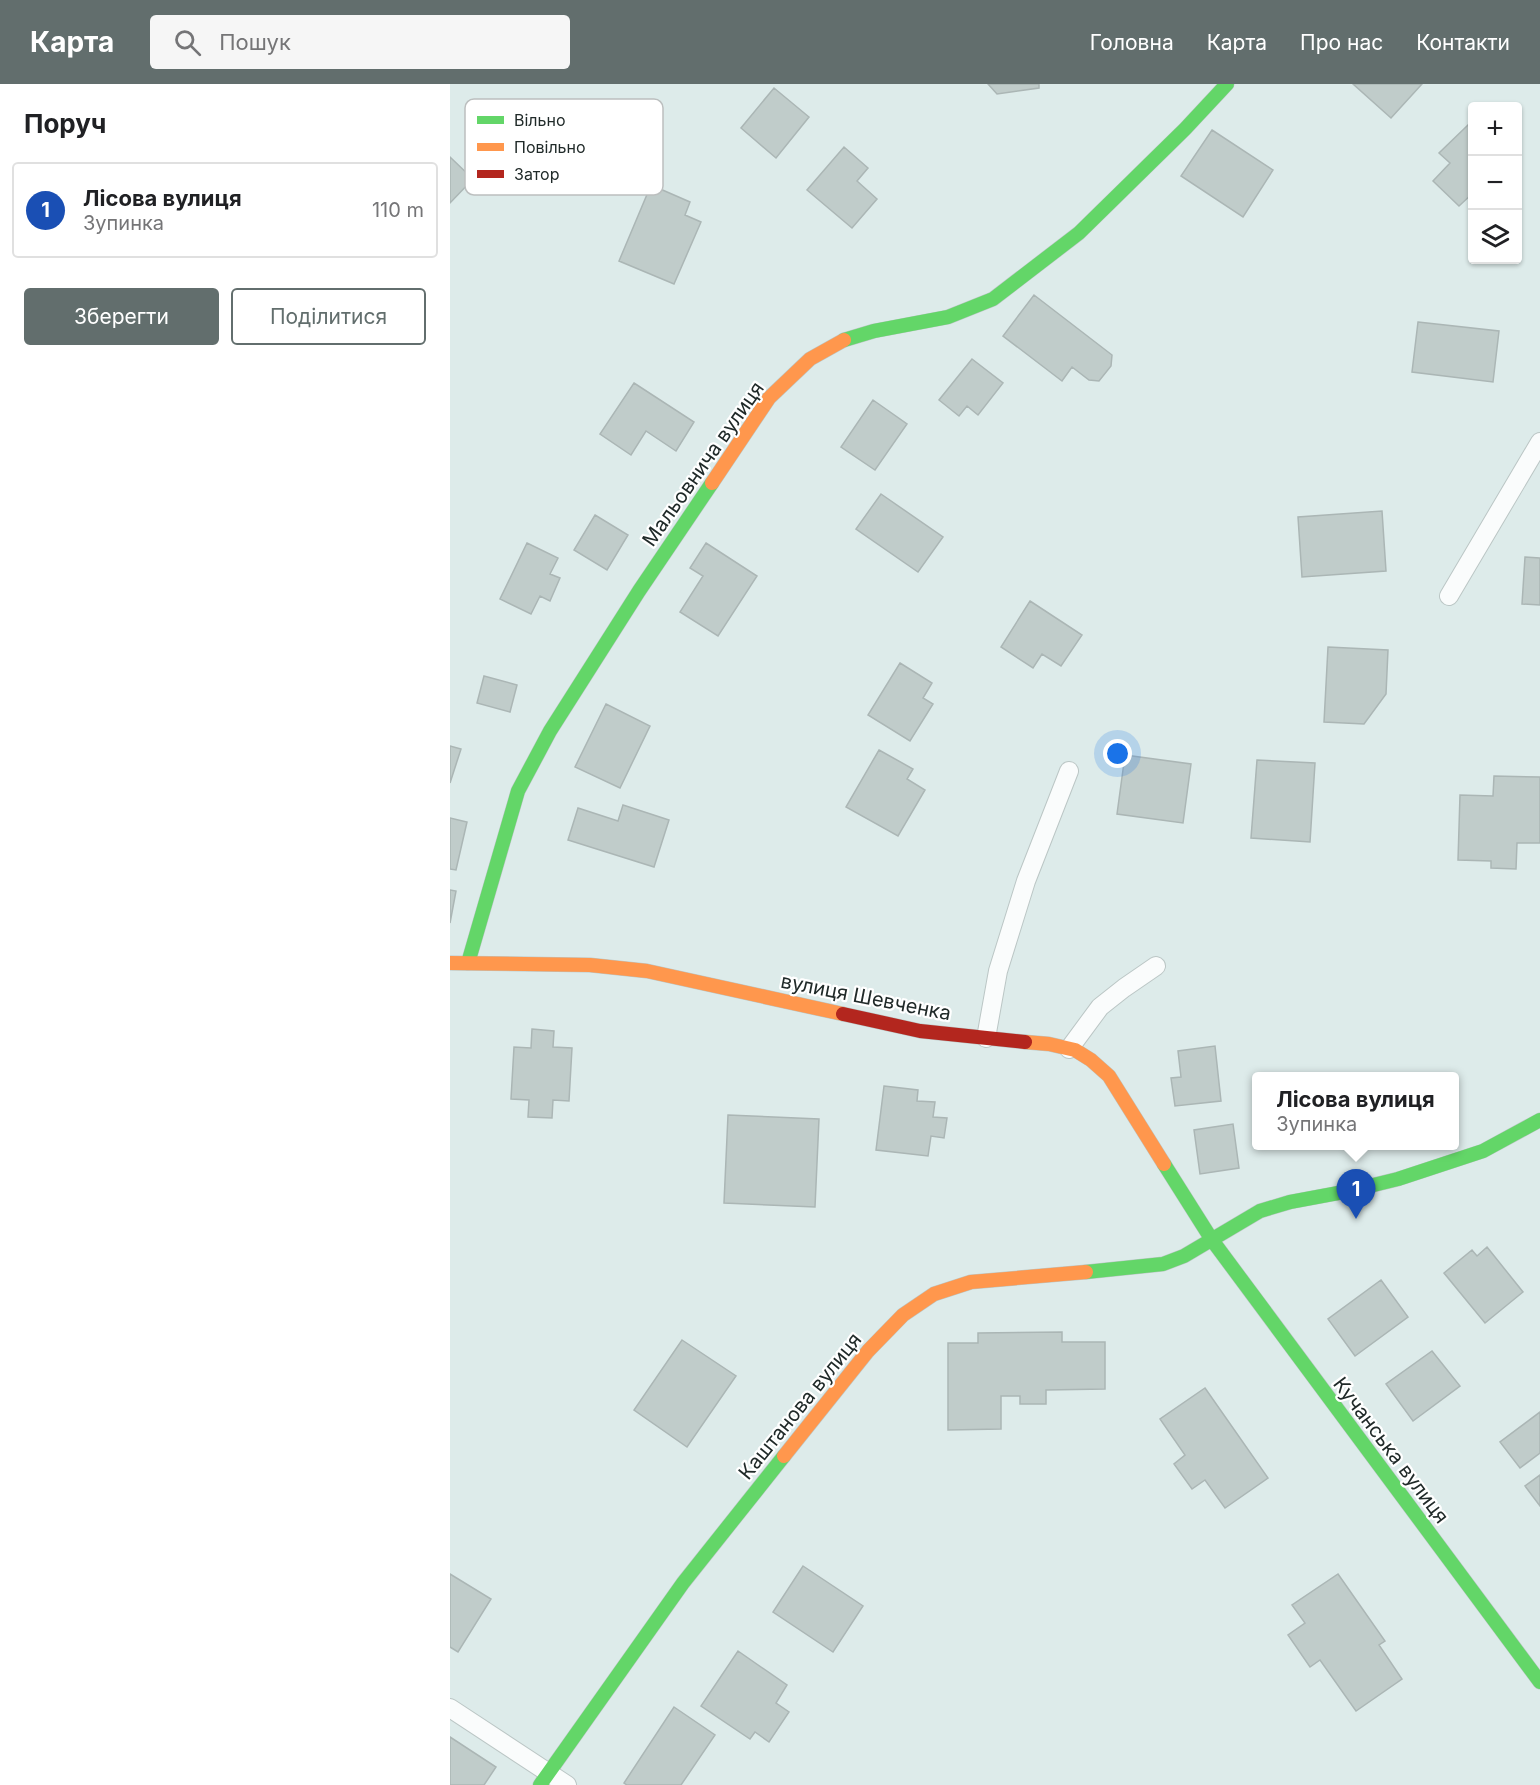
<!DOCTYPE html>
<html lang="uk">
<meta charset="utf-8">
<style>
body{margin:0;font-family:Inter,sans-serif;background:#f6f6f6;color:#202124}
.controls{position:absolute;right:18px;top:18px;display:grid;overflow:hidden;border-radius:6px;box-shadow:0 2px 4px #0004}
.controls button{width:54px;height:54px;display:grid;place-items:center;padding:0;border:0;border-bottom:2px solid #e0e0e0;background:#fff;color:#202124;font:30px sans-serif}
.you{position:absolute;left:668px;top:670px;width:21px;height:21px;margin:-15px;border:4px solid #fff;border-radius:50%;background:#1a73e8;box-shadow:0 0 0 9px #1a73e833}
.badge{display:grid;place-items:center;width:39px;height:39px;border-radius:50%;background:#626e6d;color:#fff;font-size:20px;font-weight:700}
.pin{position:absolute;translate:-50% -50px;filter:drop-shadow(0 2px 3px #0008)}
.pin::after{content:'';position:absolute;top:32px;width:21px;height:18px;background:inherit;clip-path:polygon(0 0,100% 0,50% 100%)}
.popup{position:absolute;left:802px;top:988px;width:207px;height:78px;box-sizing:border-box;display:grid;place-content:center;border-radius:6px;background:#fff;filter:drop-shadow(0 2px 4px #0005);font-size:20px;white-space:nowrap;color:#757577}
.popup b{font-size:22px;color:#202124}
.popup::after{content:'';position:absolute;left:50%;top:100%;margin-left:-12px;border:12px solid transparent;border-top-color:#fff}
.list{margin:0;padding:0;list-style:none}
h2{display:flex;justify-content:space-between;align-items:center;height:78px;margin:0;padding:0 24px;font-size:26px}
h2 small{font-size:20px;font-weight:400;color:#757577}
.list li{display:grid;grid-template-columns:39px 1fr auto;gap:18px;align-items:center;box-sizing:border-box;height:96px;margin:0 12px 12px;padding:0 12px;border:2px solid #e0e0e0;border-radius:6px}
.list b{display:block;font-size:22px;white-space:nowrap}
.list p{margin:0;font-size:20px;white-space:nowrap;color:#757577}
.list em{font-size:20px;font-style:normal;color:#757577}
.actions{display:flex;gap:12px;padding:18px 24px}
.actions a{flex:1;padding:14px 0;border:2px solid #626e6d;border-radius:6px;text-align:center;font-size:21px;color:#626e6d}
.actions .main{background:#626e6d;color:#fff}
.icon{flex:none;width:33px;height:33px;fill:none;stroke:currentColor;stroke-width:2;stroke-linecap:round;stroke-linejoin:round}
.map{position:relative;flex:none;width:1090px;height:1701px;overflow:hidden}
header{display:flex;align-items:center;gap:36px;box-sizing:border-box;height:84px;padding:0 30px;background:#626e6d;color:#fff}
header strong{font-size:28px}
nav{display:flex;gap:33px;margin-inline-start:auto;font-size:21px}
.search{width:420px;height:54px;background:#f6f6f6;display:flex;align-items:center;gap:15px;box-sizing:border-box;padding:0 21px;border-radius:6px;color:#757577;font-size:22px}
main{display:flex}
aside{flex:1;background:#fff}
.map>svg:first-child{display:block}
.building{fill:#c0ccca;stroke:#abb6b5;stroke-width:1.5}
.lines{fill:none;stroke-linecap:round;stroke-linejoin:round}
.lane-casing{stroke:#bbc6c5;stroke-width:20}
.fast-casing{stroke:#bbc6c5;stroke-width:15}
.slow-casing{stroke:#bbc6c5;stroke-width:15}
.jam-casing{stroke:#bbc6c5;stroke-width:15}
.lane{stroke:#fafcfc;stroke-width:18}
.fast{stroke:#63d668;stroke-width:14}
.slow{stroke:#ff974d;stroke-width:14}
.jam{stroke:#b3261e;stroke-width:14}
.labels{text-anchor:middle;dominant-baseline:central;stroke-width:4.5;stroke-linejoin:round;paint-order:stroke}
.street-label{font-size:20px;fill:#202a29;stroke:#fff}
.key{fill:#fff;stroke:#bcbfbf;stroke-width:1.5}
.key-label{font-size:16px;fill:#202a29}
</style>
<header>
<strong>Карта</strong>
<div class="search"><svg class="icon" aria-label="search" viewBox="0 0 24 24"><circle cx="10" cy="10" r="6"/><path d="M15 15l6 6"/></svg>Пошук</div>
<nav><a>Головна</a><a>Карта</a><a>Про нас</a><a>Контакти</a></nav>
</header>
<main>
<aside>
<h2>Поруч<small></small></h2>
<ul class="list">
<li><span class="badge" style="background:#1a4fb4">1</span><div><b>Лісова вулиця</b><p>Зупинка</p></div><em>110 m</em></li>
</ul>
<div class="actions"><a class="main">Зберегти</a><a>Поділитися</a></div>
</aside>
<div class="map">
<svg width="1090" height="1701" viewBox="0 0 1090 1701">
<rect width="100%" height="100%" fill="#ddebea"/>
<path class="building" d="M538,0H589V4L547,10Z
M903,0H972L941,34Z
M324,4L359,33L326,74L291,44Z
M1018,41L1023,45V109L1009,122L983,97L1000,79L989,69Z
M762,46L823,86L793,133L731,92Z
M394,63L418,84L407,97L427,115L402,144L357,106Z
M0,73L23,95L0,119Z
M201,101L240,118L235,131L251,138L224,200L169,177Z
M584,211L662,271L661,282L649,297L639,296L622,283L612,297L553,252Z
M968,238L1049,247L1043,298L962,288Z
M522,275L553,299L528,331L517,322L509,332L489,316Z
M184,299L244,338L226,367L196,347L181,371L150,350Z
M423,316L457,340L425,386L391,363Z
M431,410L493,453L468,488L406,445Z
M932,427L936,487L852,493L848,433Z
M145,431L178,451L157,486L124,466Z
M77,459L108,474L100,490L110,494L100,517L90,512L81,530L50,515Z
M256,459L307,492L268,552L230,528L253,492L240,484Z
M1075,473L1090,474V521L1072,520Z
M580,517L632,551L611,582L592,570L583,584L551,563Z
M878,563L938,566L936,610L914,640L874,638Z
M450,579L482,599L473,614L483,620L460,657L418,631Z
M34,592L67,601L60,628L27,619Z
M156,620L200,642L170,704L125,683Z
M0,662L11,665L0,699Z
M429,666L463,685L457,695L475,706L448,752L396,723Z
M675,671L741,680L733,739L667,730Z
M807,676L865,679L860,758L801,754Z
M1044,692L1090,693V759H1067L1066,785L1041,784V777L1008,776L1010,711L1043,712Z
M173,721L219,736L204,783L118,756L128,724L168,737Z
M0,734L17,738L6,786L0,785Z
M0,806L6,807L0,839Z
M82,945L104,947L103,963L122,964L119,1017L103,1016L102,1034L78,1033L79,1016L61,1015L64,963L81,964Z
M765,962L771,1017L725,1022L721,994L731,993L728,967Z
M434,1002L468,1006L467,1017L485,1018L483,1033L497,1034L494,1054L481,1052L478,1072L426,1066Z
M278,1031L369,1035L365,1123L274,1119Z
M783,1040L789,1084L750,1090L744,1046Z
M1037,1163L1073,1208L1035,1239L994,1189L1022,1166L1027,1172Z
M931,1196L958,1233L905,1272L878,1235Z
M612,1248V1258H655V1305L596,1306V1320H570V1312H551V1345L498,1346V1259H528V1249Z
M232,1256L286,1292L237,1363L184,1326Z
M982,1267L1010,1302L963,1337L936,1300Z
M755,1304L818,1394L775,1424L755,1396L742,1405L724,1380L735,1371L710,1335Z
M1090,1328V1369L1070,1384L1050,1358Z
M1090,1391V1422L1075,1402Z
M353,1482L413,1522L383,1568L323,1528Z
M0,1490L41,1515L8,1568L0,1563Z
M888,1490L935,1557L929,1561L952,1595L906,1627L870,1576L860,1583L838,1551L855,1539L842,1521Z
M288,1567L337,1601L326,1619L339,1628L319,1658L305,1648L300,1655L251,1622Z
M224,1623L265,1651L231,1701H177L174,1699Z
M0,1653L46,1683L34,1701H0Z"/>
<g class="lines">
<defs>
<path id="lane" d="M999,512L1090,358
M536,954L548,887L576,797L619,687
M619,965L650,923L674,904L706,882
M0,1624L117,1701"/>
<path id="fast" d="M394,256L424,247L498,233L543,215L629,149L735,45L777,0
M18,879L68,707L100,647L189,507L262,399
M714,1080L762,1156L1090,1598
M636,1188L713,1180L734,1172L810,1127L840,1118L899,1107L948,1095L1033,1067L1090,1036
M90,1701L233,1499L334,1372"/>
<path id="slow" d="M262,399L319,314L360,275L394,256
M0,879L140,881L197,887L393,930
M575,958L599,960L625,966L641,976L659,992L714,1080
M334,1372L418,1267L453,1231L484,1210L521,1198L636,1188"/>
<path id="jam" d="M393,930L470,947L575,958"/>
</defs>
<use href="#lane" class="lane-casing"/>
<use href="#fast" class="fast-casing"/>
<use href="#slow" class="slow-casing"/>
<use href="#jam" class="jam-casing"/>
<use href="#lane" class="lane"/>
<use href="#fast" class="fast"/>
<use href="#slow" class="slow"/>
<use href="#jam" class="jam"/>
</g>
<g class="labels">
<g class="street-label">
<text transform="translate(253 380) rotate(-55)">Мальовнича вулиця</text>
<text transform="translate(416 913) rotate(11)">вулиця Шевченка</text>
<text transform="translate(350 1322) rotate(-51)">Каштанова вулиця</text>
<text transform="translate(941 1366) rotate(53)">Кучанська вулиця</text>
</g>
</g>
<rect x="15" y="15" width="198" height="96" rx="9" class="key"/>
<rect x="27" y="32" width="27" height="8" fill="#63d668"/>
<rect x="27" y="59" width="27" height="8" fill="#ff974d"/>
<rect x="27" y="86" width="27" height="8" fill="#b3261e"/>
<g class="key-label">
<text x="64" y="42">Вільно</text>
<text x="64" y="69">Повільно</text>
<text x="64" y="96">Затор</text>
</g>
</svg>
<div class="controls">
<button>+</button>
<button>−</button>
<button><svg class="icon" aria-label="layers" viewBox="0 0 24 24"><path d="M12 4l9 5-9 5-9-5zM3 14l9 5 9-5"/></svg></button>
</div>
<div class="you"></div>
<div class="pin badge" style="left:906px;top:1135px;background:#1a4fb4">1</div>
<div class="popup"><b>Лісова вулиця</b>Зупинка</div>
</div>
</main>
